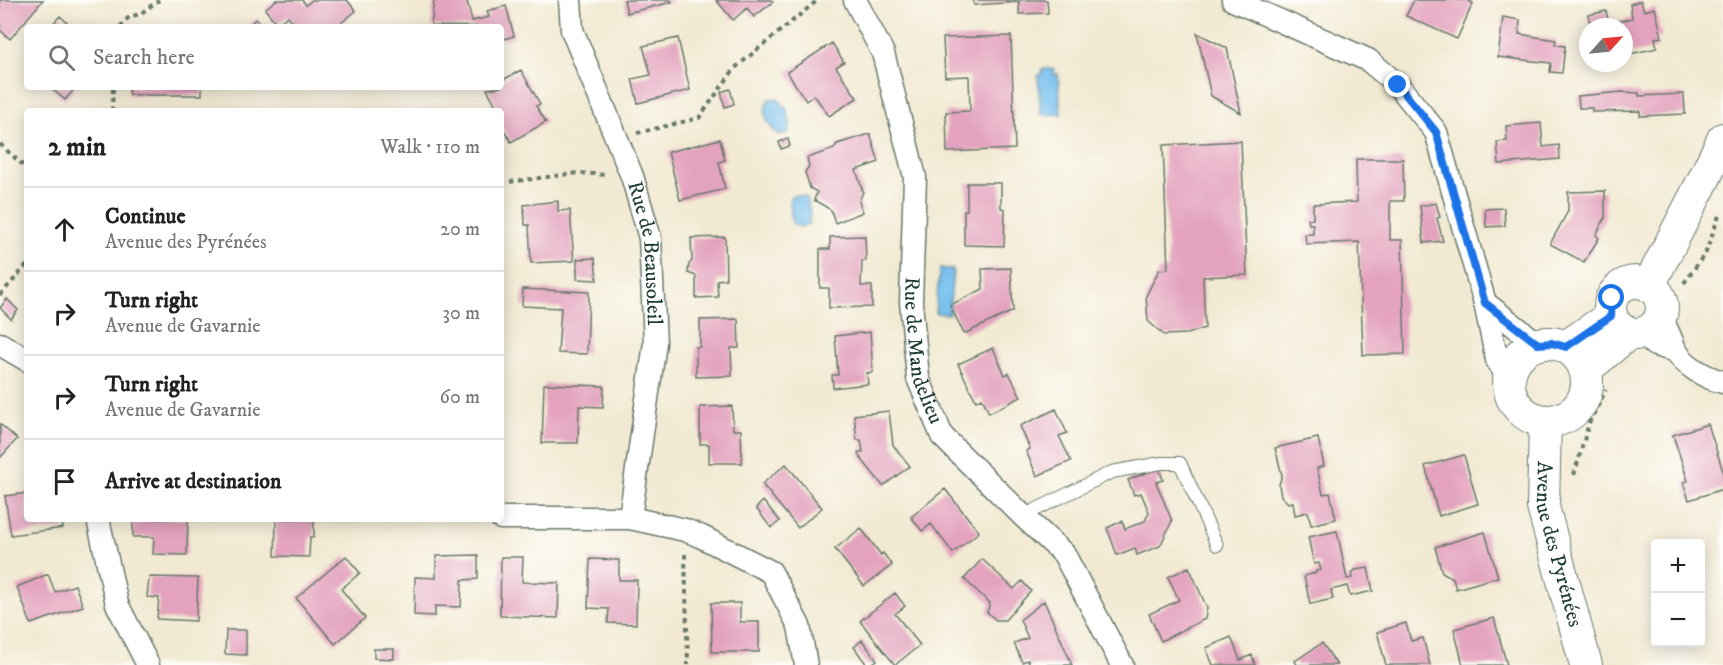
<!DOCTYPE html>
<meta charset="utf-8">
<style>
body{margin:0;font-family:"IM FELL DW Pica",serif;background:#f2f2f2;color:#222}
.controls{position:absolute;right:18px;bottom:18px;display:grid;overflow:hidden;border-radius:6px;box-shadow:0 3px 15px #0003}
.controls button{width:54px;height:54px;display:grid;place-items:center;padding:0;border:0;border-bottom:2px solid #e0e0e0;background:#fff;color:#222;font:30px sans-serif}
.compass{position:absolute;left:1579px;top:18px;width:54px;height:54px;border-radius:50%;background:#fff;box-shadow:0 3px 15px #0003;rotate:63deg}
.stop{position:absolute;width:18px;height:18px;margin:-14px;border:4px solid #1a73e8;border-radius:50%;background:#fff}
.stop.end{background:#1a73e8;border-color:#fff;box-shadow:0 2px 6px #0008}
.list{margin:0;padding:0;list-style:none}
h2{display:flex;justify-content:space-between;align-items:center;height:78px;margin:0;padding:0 24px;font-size:26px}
h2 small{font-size:20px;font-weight:400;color:#767676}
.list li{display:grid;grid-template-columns:39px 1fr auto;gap:18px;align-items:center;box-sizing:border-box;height:84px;padding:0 24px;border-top:2px solid #e0e0e0}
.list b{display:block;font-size:22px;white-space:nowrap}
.list p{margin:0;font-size:20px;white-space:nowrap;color:#767676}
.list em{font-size:20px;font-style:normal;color:#767676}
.icon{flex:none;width:33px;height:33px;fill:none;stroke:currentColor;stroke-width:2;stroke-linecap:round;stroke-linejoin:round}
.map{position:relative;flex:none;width:1723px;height:665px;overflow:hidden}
.search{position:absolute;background:#fff;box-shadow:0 3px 15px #0003;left:24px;top:24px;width:480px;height:66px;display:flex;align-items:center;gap:15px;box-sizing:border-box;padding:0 21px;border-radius:6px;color:#767676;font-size:22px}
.panel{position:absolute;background:#fff;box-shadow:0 3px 15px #0003;left:24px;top:108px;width:480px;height:414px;border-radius:6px}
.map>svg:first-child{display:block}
.water{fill:#76c0ef;stroke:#4a7e92;stroke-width:1.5}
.building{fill:#e3a2be}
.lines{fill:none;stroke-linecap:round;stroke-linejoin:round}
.lane-casing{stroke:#68796b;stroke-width:14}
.street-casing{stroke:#68796b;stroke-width:25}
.secondary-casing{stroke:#68796b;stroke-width:34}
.path{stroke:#68796b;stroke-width:4;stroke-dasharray:4.5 4.5;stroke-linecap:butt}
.lane{stroke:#fff;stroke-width:12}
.street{stroke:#fff;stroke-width:22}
.secondary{stroke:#fff;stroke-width:32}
.route{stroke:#1a73e8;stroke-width:8}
.labels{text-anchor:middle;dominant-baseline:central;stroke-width:4.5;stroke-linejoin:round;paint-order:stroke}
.street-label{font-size:21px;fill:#1f3d34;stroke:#fdfcf7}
</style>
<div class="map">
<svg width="1723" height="665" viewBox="0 0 1723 665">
<rect width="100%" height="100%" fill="#fdfcf7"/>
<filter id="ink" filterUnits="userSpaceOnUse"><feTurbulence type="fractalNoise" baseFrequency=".0167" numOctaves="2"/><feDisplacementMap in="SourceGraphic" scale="12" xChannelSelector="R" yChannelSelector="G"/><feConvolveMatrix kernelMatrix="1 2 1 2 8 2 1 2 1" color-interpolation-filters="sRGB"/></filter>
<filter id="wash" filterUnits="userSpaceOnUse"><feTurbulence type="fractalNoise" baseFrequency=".008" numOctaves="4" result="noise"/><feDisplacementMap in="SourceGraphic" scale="24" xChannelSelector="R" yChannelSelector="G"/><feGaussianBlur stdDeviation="1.35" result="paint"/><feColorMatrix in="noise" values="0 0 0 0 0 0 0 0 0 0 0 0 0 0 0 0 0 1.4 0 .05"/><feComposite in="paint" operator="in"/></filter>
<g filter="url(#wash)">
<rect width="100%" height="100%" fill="#f1e9d1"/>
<path class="water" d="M1042,69H1054V75L1058,74L1061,114L1041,115L1038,75L1042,74Z
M777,98L786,108L791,126L787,133L780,135C767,127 761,113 769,99Z
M798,195L806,197L810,213L809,223L801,227L793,224L791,216L790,197Z
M940,268L953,270L949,314L935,313Z"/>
<g id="blocks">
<path class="building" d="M0,0H43L10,39L0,30Z
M276,0H302L306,5L312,0H347L356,11L336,27H297L288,16L277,24L265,9Z
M434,0L467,1L472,21L489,17L487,11L506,6L514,36L501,40V27L431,26Z
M624,0H671L672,2L627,13Z
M716,0H771L773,2L754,17L747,8L733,20Z
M973,0H1047L1048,13L1019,14V2L974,5Z
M1414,0H1467L1473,3L1457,39L1406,16Z
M1641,1L1644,11L1655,8L1662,37L1655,38L1657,48L1625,55L1624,27H1591L1588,15L1606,11L1609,24L1632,18L1630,4Z
M60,16L72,27H50Z
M1503,17L1520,20L1519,34L1556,40L1555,45L1565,46L1562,73L1550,72L1551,63L1498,57Z
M256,19L262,27H246Z
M1197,33L1227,48L1241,113L1211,96Z
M1011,36L1015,149L947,152L946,112L970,111L969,76L945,77L943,38Z
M678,38L690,90L638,103L632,79L651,75L643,46Z
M832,43L844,62L836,67L857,98L829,116L814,95L806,101L787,72Z
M521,70L540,104L536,106L546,122L511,142L501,125V111H499L487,89L501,87V81Z
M50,87H76L65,100Z
M129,87H202V95H129Z
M730,89L734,104L725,107L721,92Z
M1622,92L1639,93V96L1684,94L1685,114L1640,116V111L1592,112V108H1579L1578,96Z
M1541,123L1543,147L1559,145L1560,159L1499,164L1497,142L1507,141L1506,126Z
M870,134L879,162L856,170L863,192L859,201L863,212L835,223L831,210L814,200L817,192L810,188L805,172L809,166L807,158L834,149L837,144Z
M720,139L725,160L719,162L725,189L680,200L668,152Z
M788,139L790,146L781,149L779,142Z
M1241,141L1247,275L1203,277L1205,328L1187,334L1164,335L1148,321L1146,296L1159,270L1168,269L1163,145Z
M1356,159H1403L1404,201H1390V240H1402L1405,354L1363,355L1359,242L1306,244L1305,234H1313V224H1309L1308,219H1313V204L1357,202Z
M967,183H1001V208L1005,209L1004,246L964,245V210H967Z
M1605,191V218L1596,235L1599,238L1584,262L1550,244L1568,211V192Z
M558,201V211L570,210L574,261L531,263L529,225H525L524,205Z
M1436,203L1440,217L1437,218L1443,241L1424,243L1420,206Z
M1504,208L1505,226L1486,227L1485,209Z
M865,236L866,261H862L861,286H872V307L829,308V288H820V249H830V237Z
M725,237L726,279L717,280L718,297L696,298V276L688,273L689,264L692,261L691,238Z
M595,258L597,280L577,279V259Z
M1011,268L1013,311L964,334L950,305L983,289L982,269Z
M523,289L589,292L587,354L558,353L561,308L522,306Z
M7,299L18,310L11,319L0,308Z
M738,319L739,348H731L732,376L696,377V347H700V320Z
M870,332L873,372L867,373L868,384L833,388L832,375H838L835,336Z
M993,348L1005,375L1009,373L1021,397L989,413L982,398L976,401L958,364Z
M544,384L604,386L603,407L579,406L578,443H542Z
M732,406L733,430H741L742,463H709V444H700V407Z
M1056,409L1067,433L1059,436L1071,461L1037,476L1026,451L1030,449L1020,426Z
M889,411L893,445L910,466L883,486L859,456L858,452H863L861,440H857L854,415Z
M0,424L17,439L0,458Z
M1708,424L1723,471V489L1689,500L1683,482L1688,481L1673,435Z
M1318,438L1324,466L1317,468L1323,494L1330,493L1336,519L1311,525L1308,512L1295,515L1293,502L1288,503L1281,496L1279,485L1282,475L1275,448Z
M1464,455L1478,504L1439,516L1425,466Z
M786,464L822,508L798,528L762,484Z
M1159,468L1163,480L1156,482L1172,521L1160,546L1137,555L1135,548L1117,555L1107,528L1122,521L1125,529L1145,521L1149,512L1141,493L1134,495L1128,480Z
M945,489L979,532L953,553L931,524L922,531L911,517Z
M27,493V519H62L63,528L11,535L5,496Z
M763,501L780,521L771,528L756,508Z
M133,519H188L187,555L153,554L154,537H133Z
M276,519H314V537H310L309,557L275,556Z
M861,528L881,555L883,553L892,565L864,586L835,549Z
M1337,531L1347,579L1353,578L1352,574L1355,570L1368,568L1373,591L1350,596L1347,586L1331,590L1333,599L1310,604L1304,576L1316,573V571L1321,570L1319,563L1314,564L1308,537Z
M1485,532L1498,577L1456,589L1453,578L1442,572L1435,547Z
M478,555V579L462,580L461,607L435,606V616L414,615L415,577L436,578V556Z
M346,556L360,573L341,589L365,618L335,644L296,598Z
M501,557H523L522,582L559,583L558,618L500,616Z
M590,559L619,560V580H637L636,624L608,623L609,609L588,608Z
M982,559L1014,589L1022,581L1031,591L1005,620H996L987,612L990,603L964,579Z
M1189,567L1207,608L1205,619L1161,641L1149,614L1179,600L1168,577Z
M48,574L55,592L75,585L83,606L31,624L17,587Z
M149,577L198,578L196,621L157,619L159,598L147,597Z
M895,593L905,606L895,614L920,645L895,665L860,621Z
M1044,601L1060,637L1072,665H1030L1028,660L1022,662L1014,643L1028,638L1020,620Z
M711,603H740V622H759V652H712Z
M1494,618L1507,665H1463L1454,629Z
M1406,623L1411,641L1423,638L1430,665H1386L1377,632Z
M226,630H246V655L225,654Z
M1231,637L1240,660L1252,655L1255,665H1213L1206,648Z
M862,640L877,660L870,665H867L854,647Z
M1322,643L1337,665H1297L1295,661Z
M374,649H394V659L374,658Z"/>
</g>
</g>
<g filter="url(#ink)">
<use href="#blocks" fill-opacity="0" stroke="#68796b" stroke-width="1.5"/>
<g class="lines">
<defs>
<path id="lane" d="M1023,516L1112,472L1161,463H1180L1217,545"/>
<g id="street">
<path id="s1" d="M570,0L572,30L632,176L650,238L655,343L630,518"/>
<path id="s2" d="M855,0L883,53L915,177L911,302L918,378L942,436L1023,516L1064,554L1122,665"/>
<path d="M1233,0L1368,60L1398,85L1436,132L1485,303L1497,360L1508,377"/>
<path d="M1485,303L1538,344"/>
<path d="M1660,318C1668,328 1670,338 1675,349C1684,366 1706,378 1723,382"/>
<path d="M1641,334L1655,345L1676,351"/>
<path d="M0,344L27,360"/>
<path d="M501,518H630L685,530L700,536L771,572L799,626L806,665"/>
<path d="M98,519L117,604L148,665"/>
</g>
<g id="secondary">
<circle cx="1636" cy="308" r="26"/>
<path d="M1649,285L1704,179L1723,139"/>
<circle cx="1548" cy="382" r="39"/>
<path d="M1566,347L1611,316"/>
<path d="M1585,370L1629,333"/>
<path id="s3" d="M1545,422L1543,507L1586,665"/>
</g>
</defs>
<use href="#lane" class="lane-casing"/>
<use href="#street" class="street-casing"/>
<use href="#secondary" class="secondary-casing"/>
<path class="path" d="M120,27L129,17L140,14L159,0
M112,111L113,87
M637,133L699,118L735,68L818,0
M0,144L27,169
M501,183L578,173L608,175
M1684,283L1706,252L1720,213
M0,295L27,265
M1574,475L1589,423L1606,390
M685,554L688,665"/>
<use href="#lane" class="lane"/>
<use href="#street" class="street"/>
<use href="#secondary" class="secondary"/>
</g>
</g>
<g class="lines" filter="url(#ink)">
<path class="route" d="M1398,85L1436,132L1485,303L1538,344L1552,343L1566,347L1611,316L1612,298"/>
</g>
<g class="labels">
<g class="street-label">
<text stroke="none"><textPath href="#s1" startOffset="267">Rue de Beausoleil</textPath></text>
<text stroke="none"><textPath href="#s2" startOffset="363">Rue de Mandelieu</textPath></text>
<text stroke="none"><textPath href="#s3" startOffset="124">Avenue des Pyrénées</textPath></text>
</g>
</g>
</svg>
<div class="controls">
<button>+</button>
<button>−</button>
</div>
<svg class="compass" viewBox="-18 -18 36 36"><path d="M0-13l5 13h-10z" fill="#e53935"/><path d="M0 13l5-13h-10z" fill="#767676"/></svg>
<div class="stop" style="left:1612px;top:298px"></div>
<div class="stop end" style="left:1398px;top:85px"></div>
<div class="search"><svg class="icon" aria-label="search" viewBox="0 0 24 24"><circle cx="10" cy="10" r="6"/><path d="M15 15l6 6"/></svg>Search here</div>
<section class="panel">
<h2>2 min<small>Walk · 110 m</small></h2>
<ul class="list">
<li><svg class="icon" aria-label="ahead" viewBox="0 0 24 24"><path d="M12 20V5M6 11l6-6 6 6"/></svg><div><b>Continue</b><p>Avenue des Pyrénées</p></div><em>20 m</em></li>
<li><svg class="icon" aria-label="right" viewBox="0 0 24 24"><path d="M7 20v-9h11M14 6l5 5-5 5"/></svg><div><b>Turn right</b><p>Avenue de Gavarnie</p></div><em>30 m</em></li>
<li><svg class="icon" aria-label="right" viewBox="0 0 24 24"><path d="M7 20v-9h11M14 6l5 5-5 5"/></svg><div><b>Turn right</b><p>Avenue de Gavarnie</p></div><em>60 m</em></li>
<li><svg class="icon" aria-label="arrive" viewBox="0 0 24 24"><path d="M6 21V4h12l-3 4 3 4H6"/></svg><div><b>Arrive at destination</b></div></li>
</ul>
</section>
</div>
